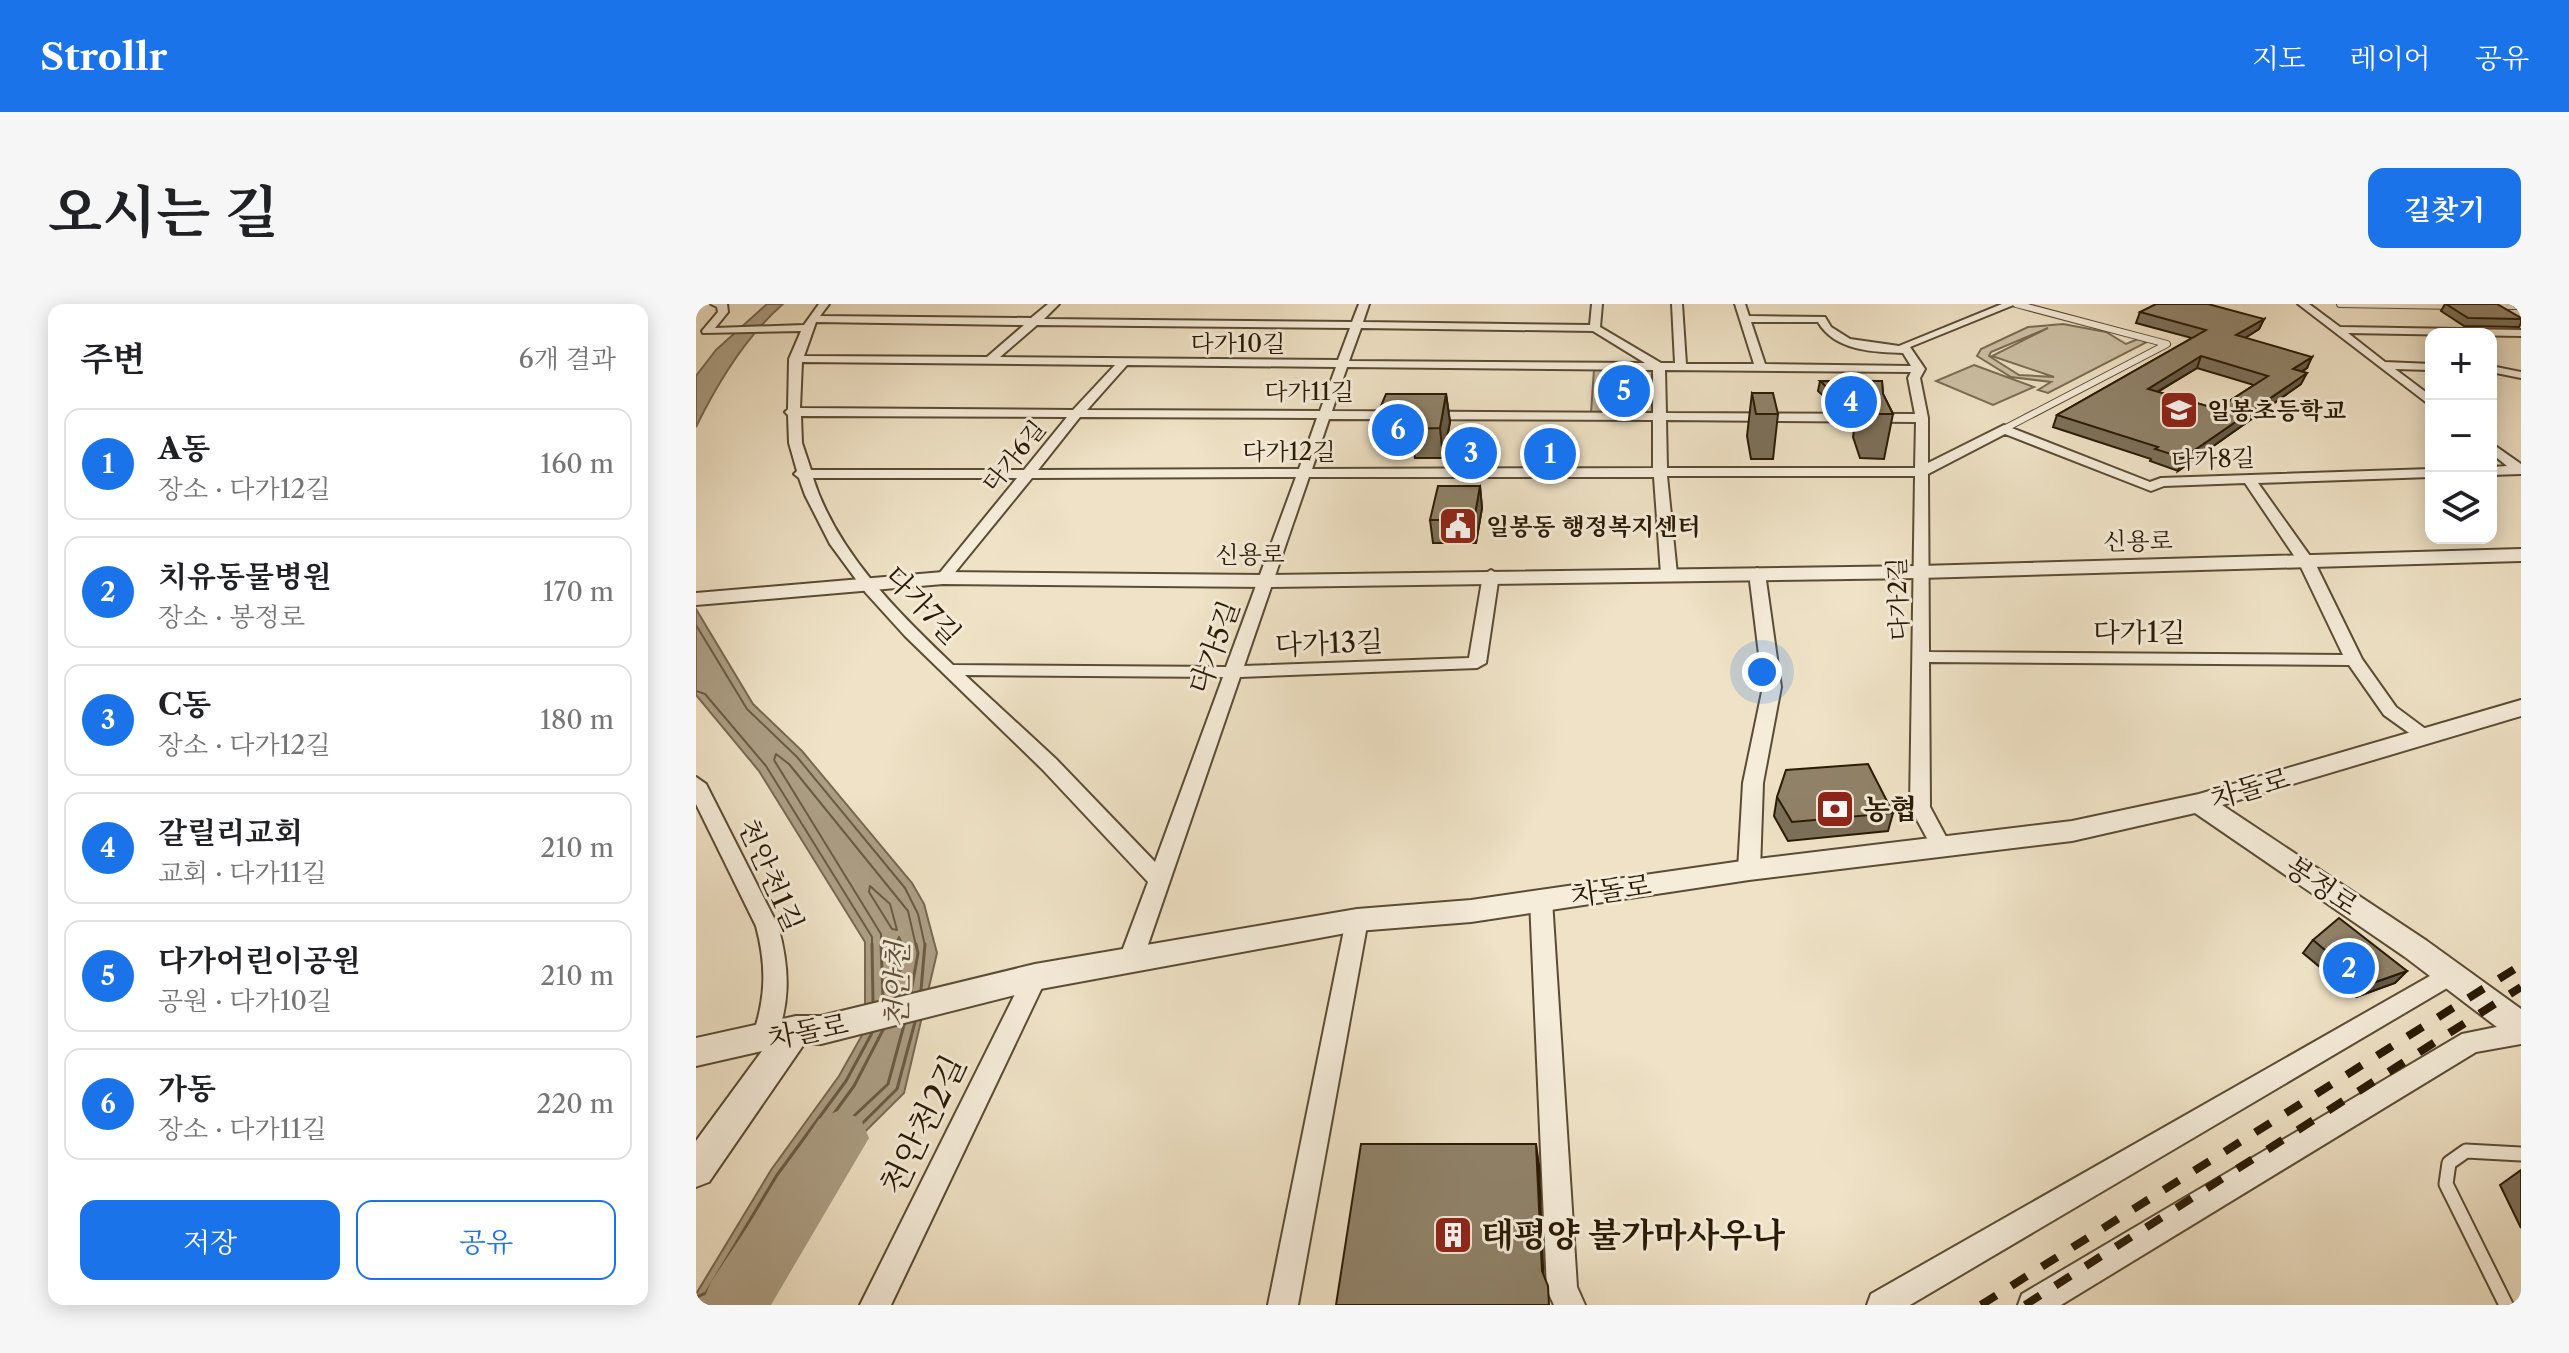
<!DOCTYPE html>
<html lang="ko">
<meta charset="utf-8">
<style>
body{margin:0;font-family:"Libre Caslon Text","Noto Serif KR",serif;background:#f6f6f6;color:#202124}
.controls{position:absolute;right:24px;top:24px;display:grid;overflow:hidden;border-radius:16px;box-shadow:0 4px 20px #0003}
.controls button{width:72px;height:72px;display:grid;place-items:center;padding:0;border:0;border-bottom:2px solid #e0e0e0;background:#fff;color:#202124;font:40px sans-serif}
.you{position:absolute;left:1066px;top:368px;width:28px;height:28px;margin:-20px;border:6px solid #fff;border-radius:50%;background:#1a73e8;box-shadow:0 0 0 12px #1a73e833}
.badge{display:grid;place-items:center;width:52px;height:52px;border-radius:50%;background:#1a73e8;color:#fff;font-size:26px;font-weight:700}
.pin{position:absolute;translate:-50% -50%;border:4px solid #fff;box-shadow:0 2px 8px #0006}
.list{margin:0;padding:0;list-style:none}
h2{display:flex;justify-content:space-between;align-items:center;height:104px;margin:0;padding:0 32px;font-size:34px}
h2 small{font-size:26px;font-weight:400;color:#757577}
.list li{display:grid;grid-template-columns:52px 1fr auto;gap:24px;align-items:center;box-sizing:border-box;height:112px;margin:0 16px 16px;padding:0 16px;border:2px solid #e0e0e0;border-radius:16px}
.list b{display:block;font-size:30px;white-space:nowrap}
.list p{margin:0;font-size:26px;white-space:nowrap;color:#757577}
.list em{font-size:26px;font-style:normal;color:#757577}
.actions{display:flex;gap:16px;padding:24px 32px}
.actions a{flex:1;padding:18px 0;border:2px solid #1a73e8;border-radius:16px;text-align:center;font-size:28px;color:#1a73e8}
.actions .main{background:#1a73e8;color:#fff}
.icon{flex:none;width:44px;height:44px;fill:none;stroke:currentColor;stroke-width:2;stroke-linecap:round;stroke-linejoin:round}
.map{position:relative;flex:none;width:1825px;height:1001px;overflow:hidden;border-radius:16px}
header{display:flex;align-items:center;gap:48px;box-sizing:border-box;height:112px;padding:0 40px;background:#1a73e8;color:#fff}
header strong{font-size:38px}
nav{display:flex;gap:44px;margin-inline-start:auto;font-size:28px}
.intro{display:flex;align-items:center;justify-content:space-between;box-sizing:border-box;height:192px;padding:0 48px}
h1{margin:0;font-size:56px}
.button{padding:20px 36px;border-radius:16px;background:#1a73e8;color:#fff;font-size:28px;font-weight:700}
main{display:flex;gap:48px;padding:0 48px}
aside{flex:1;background:#fff;border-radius:16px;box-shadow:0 4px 20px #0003}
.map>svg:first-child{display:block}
.green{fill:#cdc0a5;stroke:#7b6d54;stroke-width:2;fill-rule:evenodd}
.water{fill:#ac9e84;stroke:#786951;stroke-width:2}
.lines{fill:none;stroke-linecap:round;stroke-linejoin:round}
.shore-far1{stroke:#6a5c44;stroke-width:2}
.shore{stroke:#6a5c44;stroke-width:3}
.river{fill:#ac9e84;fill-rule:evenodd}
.service-far1-casing{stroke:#5a4c34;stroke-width:8}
.service-casing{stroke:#5a4c34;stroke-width:17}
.minor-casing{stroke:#5a4c34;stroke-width:4}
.tertiary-casing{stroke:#5a4c34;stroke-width:4}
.service-far1{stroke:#f5ecda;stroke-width:6}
.service{stroke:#f5ecda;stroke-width:13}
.minor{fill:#f5ecda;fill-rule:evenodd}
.tertiary{fill:#f5ecda;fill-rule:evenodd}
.rail-far1{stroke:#291a04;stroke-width:3;stroke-dasharray:8 8;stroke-linecap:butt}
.rail{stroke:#291a04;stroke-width:8;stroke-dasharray:18 18;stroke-linecap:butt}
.wall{fill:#7c705a;stroke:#291a04;stroke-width:2;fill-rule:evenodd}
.shaded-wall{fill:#655b4a;stroke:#291a04;stroke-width:2}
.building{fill:#908269;stroke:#291a04;stroke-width:2;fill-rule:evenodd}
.labels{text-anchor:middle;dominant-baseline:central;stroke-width:6;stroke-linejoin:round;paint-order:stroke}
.far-street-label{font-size:24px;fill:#291a04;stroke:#f5ecda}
.far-poi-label{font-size:24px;font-weight:bold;fill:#291a04;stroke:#f5ecda;text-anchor:start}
.street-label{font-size:28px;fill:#291a04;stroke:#f5ecda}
.poi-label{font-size:28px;font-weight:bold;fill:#291a04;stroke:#f5ecda;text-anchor:start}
.water-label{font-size:30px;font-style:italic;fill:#5d4f37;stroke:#f5ecda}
.near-street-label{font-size:34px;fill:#291a04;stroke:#f5ecda}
.near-poi-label{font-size:34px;font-weight:bold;fill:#291a04;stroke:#f5ecda;text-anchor:start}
</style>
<header>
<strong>Strollr</strong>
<nav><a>지도</a><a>레이어</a><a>공유</a></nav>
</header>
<div class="intro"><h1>오시는 길</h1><a class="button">길찾기</a></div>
<main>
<aside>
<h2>주변<small>6개 결과</small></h2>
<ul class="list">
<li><span class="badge">1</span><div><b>A동</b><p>장소 · 다가12길</p></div><em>160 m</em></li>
<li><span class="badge">2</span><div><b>치유동물병원</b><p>장소 · 봉정로</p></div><em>170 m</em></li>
<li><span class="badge">3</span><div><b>C동</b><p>장소 · 다가12길</p></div><em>180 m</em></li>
<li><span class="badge">4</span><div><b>갈릴리교회</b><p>교회 · 다가11길</p></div><em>210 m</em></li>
<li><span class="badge">5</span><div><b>다가어린이공원</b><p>공원 · 다가10길</p></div><em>210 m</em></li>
<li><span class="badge">6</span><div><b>가동</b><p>장소 · 다가11길</p></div><em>220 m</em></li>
</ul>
<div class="actions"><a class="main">저장</a><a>공유</a></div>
</aside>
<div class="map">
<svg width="1825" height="1001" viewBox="0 0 1825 1001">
<rect width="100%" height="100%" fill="#efe2c6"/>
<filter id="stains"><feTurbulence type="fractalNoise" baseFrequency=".0025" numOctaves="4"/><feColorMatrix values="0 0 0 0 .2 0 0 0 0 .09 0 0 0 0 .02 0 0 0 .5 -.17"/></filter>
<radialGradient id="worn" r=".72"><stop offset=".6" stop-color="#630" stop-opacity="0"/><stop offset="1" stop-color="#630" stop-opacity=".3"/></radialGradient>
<path class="green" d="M1367,20L1410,28L1430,40L1442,35L1451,38L1352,89L1342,86L1355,78L1315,73L1281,52L1285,45L1332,23ZM1352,24L1296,52L1358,73L1323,71L1293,52L1295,48Z
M1278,61L1338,83L1297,101L1240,77Z
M898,65H951L960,68V106L952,109H895Z"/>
<path class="water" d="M71,0H87C49,33 22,78 0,123V72L20,46Z
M0,305L57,400L106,447L216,579L228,600L241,649L208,789L96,900L37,1001H0V990L75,866L143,772L169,726V638L63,467L0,391Z"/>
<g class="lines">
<path class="shore-far1" d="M0,321L51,405L101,453L209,584L222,610L229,642
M0,387L9,390L70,462L176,633V642
M174,582L194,600L201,626L196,625L173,588Z
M185,642V630L78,456L80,450L93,460L212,607L220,642
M199,642L203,633L207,642"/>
<path class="shore" d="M176,640L177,697
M185,640L187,695
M199,640V666L203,669L210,650L206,640
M225,686L229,640
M215,688L222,649L220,640
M187,726L158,782L107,852L109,858L192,780L208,721
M0,993L10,989L81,871L150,777L176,729
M30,1001L90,895L201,785L219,718"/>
<path class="river" d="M144,806L165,815L173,834L75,1001H5L15,978L123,815Z"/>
<defs>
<path id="service-far1" d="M1644,0L1762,2
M1794,2H1825
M1308,125L1471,40L1320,0"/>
<path id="service" d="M1810,1001L1750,880L1753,859L1770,847L1825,850"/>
<path id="minor" d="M15,0H31L32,8L19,24L108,21L123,0H133L124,12L335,14L352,0H363L348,15L656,18L663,0H673L667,18L894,21L896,0H906L904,23L965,59H979L976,0H986L990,60H1058L1039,0H1049L1053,12L1129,13L1135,23L1154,35L1203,42L1306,0H1320L1214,43L1229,65L1224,74L1232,114V159L1308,121L1454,178L1465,174L1735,165V173L1562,179L1619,259L1666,355L1700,403L1739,432L1730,438L1723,436L1688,411L1653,361L1233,358L1234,503L1256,544L1253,549H1239L1214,503L1219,172H971L981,270L973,275L965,270L958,173H613L548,362L773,354L787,271L795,266L803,271L790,359L781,364L544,373L446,658L442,665L434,667L426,665L422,658L452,578L346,465L209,332L170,289L134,240L109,191L103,174L98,170L101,167L93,139L92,111L89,108L92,105L93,55L105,27L7,29L6,27L22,8L21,3ZM120,18L328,21L291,53L108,52ZM1055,18H1122C1139,47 1177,48 1207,49L1215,62L1069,60ZM341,21L654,24L642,56L304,53ZM665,24L897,27L949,59L653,57ZM106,58L419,61L377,106L104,104ZM431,61L640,63L624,107L391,106ZM651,63L957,66V109L636,107ZM969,66L1215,68L1212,74L1219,110L970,109ZM105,112L371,113L328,166H115L106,139ZM384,113L621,114L603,165L342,166ZM633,115L957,116V164L616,165ZM970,116L1220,118L1219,164H971ZM1309,130L1455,187L1468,182L1549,179L1603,259L1647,351L1233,348L1232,170ZM600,173L530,363L257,361C202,308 141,249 117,174H321L242,271V277H252L336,174ZM269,371L527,373L459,558L360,455Z
M1602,0H1613L1644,23L1825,26V32L1652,29L1689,58L1735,60V66L1699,65L1735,92V102Z
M1795,62L1825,68V74L1795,68Z
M1795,139L1825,160V170L1795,171V163L1811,162L1795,149Z
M1061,264L1069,269L1085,383L1067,479L1064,566L1061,572H1045L1042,566L1047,479L1067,383L1053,269Z
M0,473L10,480L82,622C94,665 95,703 76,744L67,747L58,744L55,736C70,696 71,663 60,622L0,500Z
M845,588L853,590L856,596L881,983L889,1001H858L851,986L834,596L837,590Z
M661,607L669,610L672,616L602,1001H572L650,616L653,610Z
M1755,660L1763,663L1767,670L1763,677L1214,1001H1171L1175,990Z
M339,663L347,666L351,673L195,1001H164L331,666Z
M1825,718V740L1780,748L1365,1001H1322L1326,990L1766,730Z"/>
<path id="tertiary" d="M1825,245V257L1224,274L569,283L247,280L0,301V289L247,268L569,271L1224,262Z
M1825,396V412L1526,501L1731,637L1825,705V737L1814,733L1709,653L1499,509L1376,537L1053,576L775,618L661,627L339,686L125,740H108L13,878L0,883V837L66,747L0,762V734L100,712H125L339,660L661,605L775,596L1053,556L1376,517L1503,490Z"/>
</defs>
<use href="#service-far1" class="service-far1-casing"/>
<use href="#service" class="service-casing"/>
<use href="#minor" class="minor-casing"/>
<use href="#tertiary" class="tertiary-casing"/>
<use href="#service-far1" class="service-far1"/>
<use href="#service" class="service"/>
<use href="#minor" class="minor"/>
<use href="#tertiary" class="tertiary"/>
<path class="rail-far1" d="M0,3L4,0"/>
<path class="rail" d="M1285,1001L1825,661
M1329,1001L1825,683"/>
</g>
<path class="wall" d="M1749,0L1825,14V19L1823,23L1768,22L1745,7Z
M1444,8L1568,15L1563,25L1549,34L1611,64L1606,68L1605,80L1482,167L1454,157L1455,155L1357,123L1361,111L1496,34L1440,19ZM1501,64L1558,81L1521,105L1462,88Z
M1124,77H1186L1187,90L1197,110L1188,155L1164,154L1157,133L1161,107H1143L1122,87Z
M1056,89L1082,110L1077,155H1055L1051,132Z
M750,90L754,118L747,154H719L717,139L687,138L682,109Z
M784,182L786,204L780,239H737L734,216Z
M1081,493L1197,509L1192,527L1092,537L1078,512Z
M1617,636L1711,667L1699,679L1660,693L1607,649Z
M1825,866V924L1804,881Z"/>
<path class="shaded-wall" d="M1568,15L1563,25L1536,42L1540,31Z
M1505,52L1501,64L1447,96L1452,85Z
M1616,53L1611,64L1591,76L1597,65Z
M1611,69L1605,80L1482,167L1487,154Z
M750,90L754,118L747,154L744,124Z
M784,182L786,204L780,239L778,216Z
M1711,667L1699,679L1660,693L1671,681Z
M840,840L843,861L848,986L846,967Z"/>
<path class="building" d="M1460,0H1512L1568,15L1540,31L1616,53L1597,65L1611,69L1487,154L1459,145L1462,143L1361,111L1510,26L1444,8ZM1505,52L1572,72L1521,105L1452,85Z
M1750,0H1801L1825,14V15L1772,14Z
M1124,77L1166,78L1163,96H1145Z
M1166,77H1186L1187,90L1197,110H1172L1165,90H1181Z
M1056,89H1077L1082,110H1060Z
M690,90H750L744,124L715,125L719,110L682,109Z
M742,182H784L778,216H734Z
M1172,460L1197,509L1096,518L1081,493L1090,466Z
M1643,614L1711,667L1671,681L1617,636Z
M665,840H840L846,967L852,982L853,1001H640Z"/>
<defs>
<symbol id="school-square" viewBox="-11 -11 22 22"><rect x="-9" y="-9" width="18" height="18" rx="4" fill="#8f2418" stroke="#f5ecda"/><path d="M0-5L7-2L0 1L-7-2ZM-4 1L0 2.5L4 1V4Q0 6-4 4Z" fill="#fff"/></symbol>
<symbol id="civic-square" viewBox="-11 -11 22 22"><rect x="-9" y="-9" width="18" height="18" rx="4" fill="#8f2418" stroke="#f5ecda"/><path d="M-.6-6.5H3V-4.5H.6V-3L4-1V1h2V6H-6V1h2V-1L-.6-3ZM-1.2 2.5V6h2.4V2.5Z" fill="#fff"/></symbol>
<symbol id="bank-square" viewBox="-11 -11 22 22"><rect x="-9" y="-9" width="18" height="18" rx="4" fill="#8f2418" stroke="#f5ecda"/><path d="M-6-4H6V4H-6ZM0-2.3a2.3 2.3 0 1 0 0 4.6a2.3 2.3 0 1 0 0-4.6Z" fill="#fff"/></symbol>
<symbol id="building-square" viewBox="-11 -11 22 22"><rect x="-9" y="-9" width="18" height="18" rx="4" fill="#8f2418" stroke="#f5ecda"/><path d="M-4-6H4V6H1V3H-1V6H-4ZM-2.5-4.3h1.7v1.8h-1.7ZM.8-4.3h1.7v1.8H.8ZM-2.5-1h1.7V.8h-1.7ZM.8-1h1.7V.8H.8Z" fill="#fff"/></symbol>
</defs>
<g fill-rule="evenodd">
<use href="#school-square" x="1461" y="84" width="44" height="44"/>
<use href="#civic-square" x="740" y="200" width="44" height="44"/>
<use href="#bank-square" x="1117" y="483" width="44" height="44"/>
<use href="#building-square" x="735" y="909" width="44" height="44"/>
</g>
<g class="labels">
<g class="far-street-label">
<text x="542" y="39">다가10길</text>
<text x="613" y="87">다가11길</text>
<text x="593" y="147">다가12길</text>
<text transform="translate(318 152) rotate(-51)">다가6길</text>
<text transform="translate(1517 155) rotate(-2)">다가8길</text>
<text transform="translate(1442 237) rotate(-1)">신용로</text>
<text x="554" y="250">신용로</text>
<text transform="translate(1202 295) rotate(-92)">다가2길</text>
</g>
<g class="far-poi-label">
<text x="1511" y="106">일봉초등학교</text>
<text x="790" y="222">일봉동 행정복지센터</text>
</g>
<g class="street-label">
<text transform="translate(227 301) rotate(46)">다가7길</text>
<text x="1443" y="328">다가1길</text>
<text transform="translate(633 339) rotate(-2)">다가13길</text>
<text transform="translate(518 343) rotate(-70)">다가5길</text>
<text transform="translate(1554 484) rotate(-16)">차돌로</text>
<text transform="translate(75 571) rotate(66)">천안천1길</text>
<text transform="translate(1626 582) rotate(34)">봉정로</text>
<text transform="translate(915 586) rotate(-8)">차돌로</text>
<text transform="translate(112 727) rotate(-11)">차돌로</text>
</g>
<g class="poi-label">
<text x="1167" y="505">농협</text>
</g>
<g class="water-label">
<text transform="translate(201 681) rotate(-89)">천안천</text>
</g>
<g class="near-street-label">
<text transform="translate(227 821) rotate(-64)">천안천2길</text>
</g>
<g class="near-poi-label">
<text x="785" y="931">태평양 불가마사우나</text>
</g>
</g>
<rect width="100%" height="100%" filter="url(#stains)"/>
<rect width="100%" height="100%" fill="url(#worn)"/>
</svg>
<div class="controls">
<button>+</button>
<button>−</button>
<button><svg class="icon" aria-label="layers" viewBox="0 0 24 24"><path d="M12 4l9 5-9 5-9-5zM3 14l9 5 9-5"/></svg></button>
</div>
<div class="you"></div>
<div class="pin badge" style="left:854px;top:150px">1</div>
<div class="pin badge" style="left:1653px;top:664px">2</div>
<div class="pin badge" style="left:775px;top:149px">3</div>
<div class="pin badge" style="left:1155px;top:98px">4</div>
<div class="pin badge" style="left:928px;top:87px">5</div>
<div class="pin badge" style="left:702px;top:126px">6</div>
</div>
</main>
